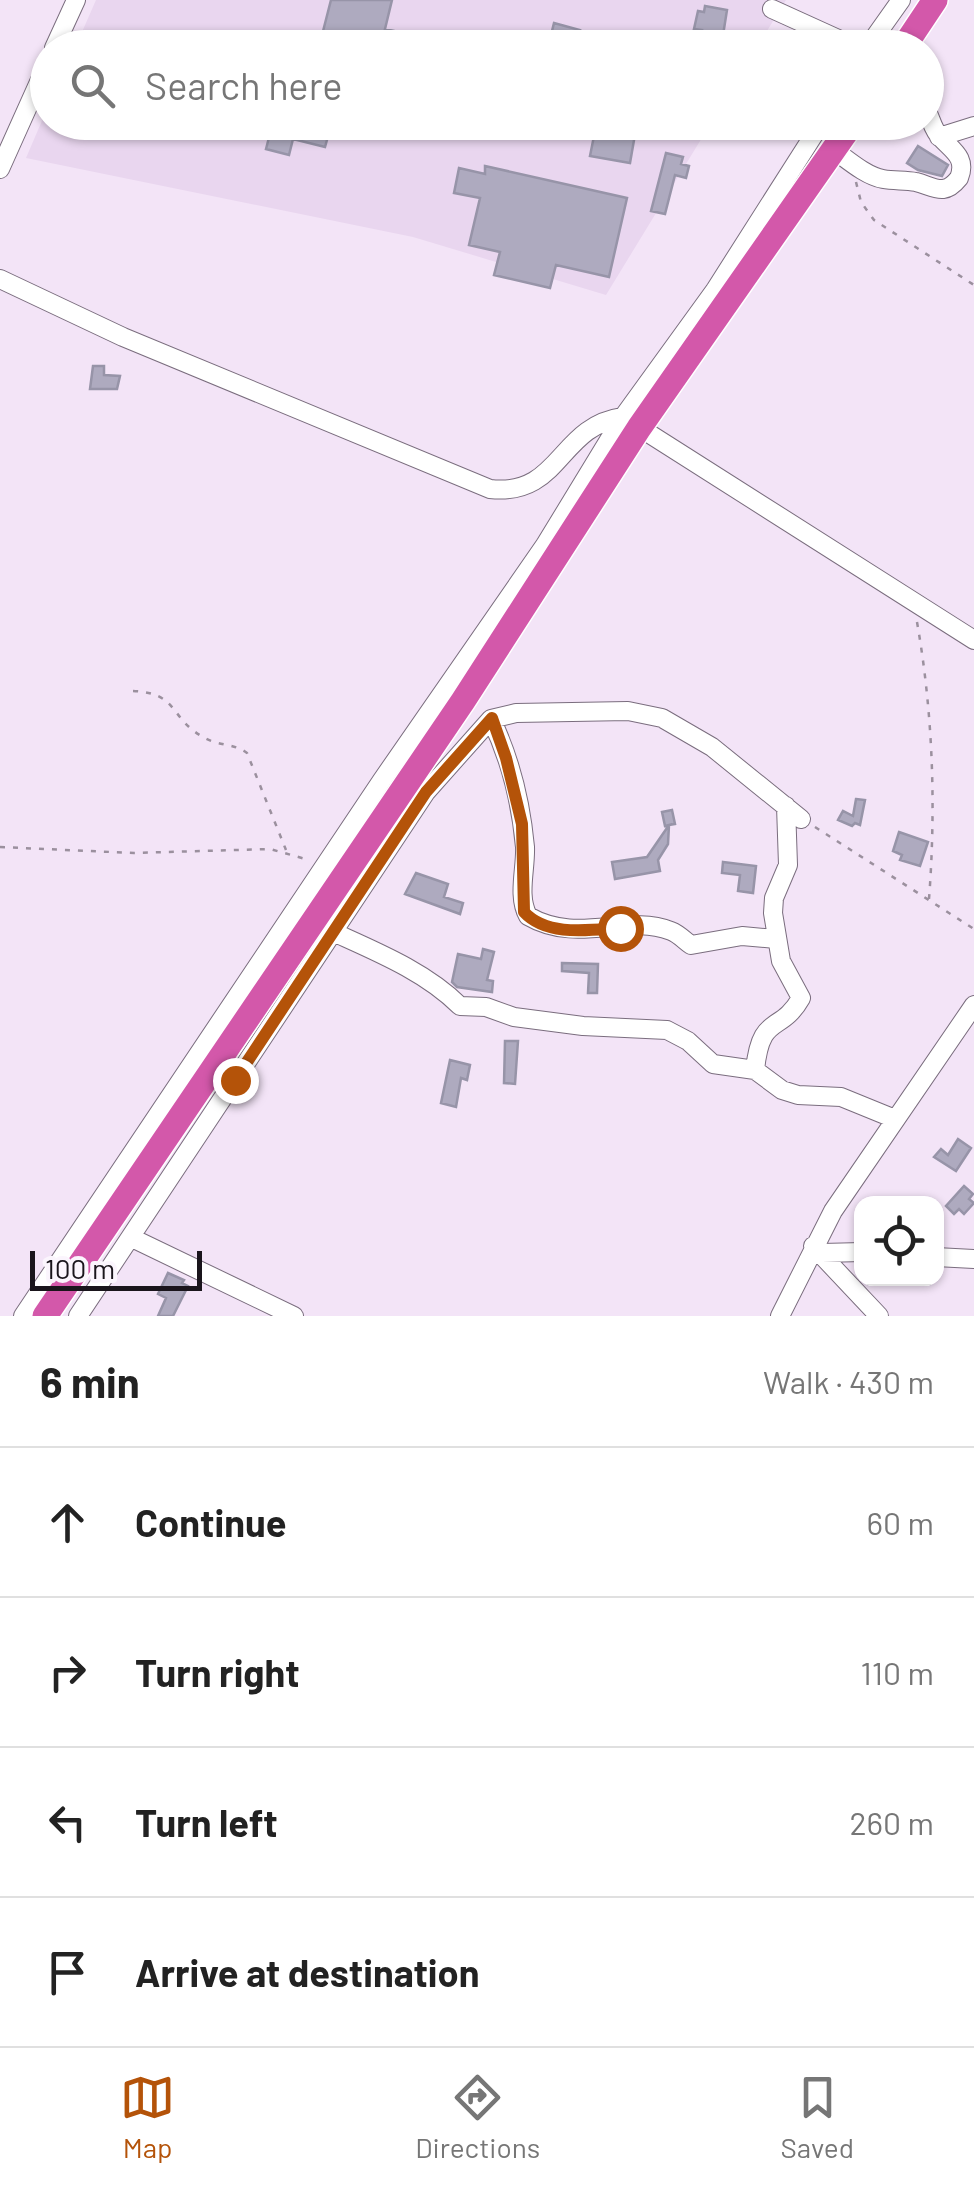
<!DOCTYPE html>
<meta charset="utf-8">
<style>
body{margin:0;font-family:Barlow,sans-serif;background:#f6f6f6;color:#222}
.controls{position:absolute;right:30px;bottom:30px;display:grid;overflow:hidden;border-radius:20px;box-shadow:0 2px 8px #0004}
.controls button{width:90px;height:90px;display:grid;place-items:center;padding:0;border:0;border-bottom:2px solid #e0e0e0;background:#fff;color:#222;font:50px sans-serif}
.scale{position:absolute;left:30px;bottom:25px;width:172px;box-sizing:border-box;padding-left:10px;border:5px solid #1a151c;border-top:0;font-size:28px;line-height:35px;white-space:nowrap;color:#1a151c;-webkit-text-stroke:8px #fbf5fd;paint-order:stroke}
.stop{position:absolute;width:30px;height:30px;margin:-22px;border:8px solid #b45309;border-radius:50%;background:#fff}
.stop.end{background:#b45309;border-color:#fff;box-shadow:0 2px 10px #0008}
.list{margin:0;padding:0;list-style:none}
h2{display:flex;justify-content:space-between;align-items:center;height:130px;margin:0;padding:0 40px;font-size:42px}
h2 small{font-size:32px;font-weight:400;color:#767676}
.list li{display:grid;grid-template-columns:65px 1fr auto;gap:30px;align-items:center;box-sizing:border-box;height:150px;padding:0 40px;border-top:2px solid #e0e0e0}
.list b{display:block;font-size:38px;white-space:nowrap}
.list em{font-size:32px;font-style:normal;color:#767676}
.icon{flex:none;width:55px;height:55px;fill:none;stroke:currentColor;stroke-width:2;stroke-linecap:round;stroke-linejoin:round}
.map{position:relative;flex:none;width:974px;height:1316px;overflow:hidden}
.search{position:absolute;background:#fff;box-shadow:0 2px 8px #0004;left:30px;right:30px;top:30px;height:110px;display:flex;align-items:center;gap:25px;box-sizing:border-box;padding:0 35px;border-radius:55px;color:#767676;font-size:38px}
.sheet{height:730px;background:#fff}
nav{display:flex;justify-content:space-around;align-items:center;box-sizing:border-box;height:140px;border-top:2px solid #e0e0e0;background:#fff;font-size:28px;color:#767676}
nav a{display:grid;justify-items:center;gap:5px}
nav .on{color:#b45309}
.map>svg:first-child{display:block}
.built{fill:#e9d6ef}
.building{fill:#aeaabf;stroke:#9794a8;stroke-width:2.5}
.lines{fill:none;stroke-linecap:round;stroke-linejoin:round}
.minor-casing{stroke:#7a6d7e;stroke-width:20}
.highway-casing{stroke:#fff;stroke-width:28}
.path{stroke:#9b909e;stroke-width:2.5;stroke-dasharray:5 8;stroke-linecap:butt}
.minor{stroke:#fff;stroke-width:18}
.highway{stroke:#d358aa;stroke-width:25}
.route{stroke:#b45309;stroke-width:12}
</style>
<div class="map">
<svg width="974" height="1316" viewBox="0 0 974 1316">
<rect width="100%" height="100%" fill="#f3e4f7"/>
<path class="built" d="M96,0H786L757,47L75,48Z
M47,109L48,122L711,123L606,295L413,237L26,158Z"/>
<path class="building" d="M331,0H392L385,29L394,31L390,48H293L295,37L320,43Z
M705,6L727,10L721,48H699L702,30L694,29L698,11L704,12Z
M554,23L580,30L576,43L551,35Z
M273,122H332L325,147L293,139L289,155L266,149Z
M573,122L637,123L630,163L590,156L595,131L573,126Z
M918,146L948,165L942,176L918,170L907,163Z
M666,153L683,157L681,164L689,166L686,178L675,175L665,214L651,211Z
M485,166L627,198L609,277L556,265L550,288L494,275L500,252L469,245L480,198L454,193L459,168L485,174Z
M93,366H104V375L120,376L117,389H90Z
M856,799L865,800L860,825L855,823L852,826L838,820L843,811L853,816Z
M672,810L675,824L669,825L668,844L658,860L660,871L615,879L612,862L647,857L669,825L665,826L662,812Z
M899,832L928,842L920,866L900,860L902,855L893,851Z
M723,862L756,866L753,893L738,891L740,875L722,873Z
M416,873L448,884L444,897L463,903L460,914L405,894Z
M483,949L494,952L487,980L493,981L492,992L457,987L452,982L458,954L481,959Z
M562,963L598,964L597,993H588L589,973L562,971Z
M505,1041H518L515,1084L504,1083Z
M450,1060L470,1065L467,1080L461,1078L456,1107L441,1103Z
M958,1139L971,1148L956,1171L934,1157L941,1149L948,1155Z
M964,1186L973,1194L969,1199L974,1203L964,1214L959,1209L954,1214L946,1206Z
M168,1273L184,1280L182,1283L188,1286L173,1316H158L166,1298L158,1294Z"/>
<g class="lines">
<defs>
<path id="minor" d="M772,9L858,48
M54,48L76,0
M867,48L901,0
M939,137L974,126
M834,150C848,160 866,176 883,179C894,181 905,180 916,182C935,187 944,197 959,178C967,158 953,151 941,138C933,131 931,118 926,109
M0,169L48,62
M0,279L123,337L490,489C561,497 558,426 623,417L974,640
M491,719C510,758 521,804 525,847C526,869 517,896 528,916C578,945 626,913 671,931C679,934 685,941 691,945L742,936L776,939
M333,932C377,952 426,972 460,1006L486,1007L514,1017L583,1026L667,1030L688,1041L713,1064L755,1070L782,1090L798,1095L841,1097L895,1119
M755,1070C761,1012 780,1035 801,998L781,961L773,913L774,898L788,865L786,806
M132,1238L294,1316
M813,1246L879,1316
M822,1253L862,1252
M936,1257L974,1259
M23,1316L382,780L545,545L623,417L715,290L822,122
M78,1316L426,792L491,719L516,713L628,711L662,718L712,747L801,819
M780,1316L833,1211L974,1005"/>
<path id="highway" d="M903,48L935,0
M45,1316L463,701L639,428L853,122"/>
</defs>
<use href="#minor" class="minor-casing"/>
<use href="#highway" class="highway-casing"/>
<path class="path" d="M856,182L861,202L874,220L974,285
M917,622C933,713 936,807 929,899
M133,691C179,693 169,718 203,737C217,746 234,743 247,753L286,850
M815,827L974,929
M0,847L134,853L270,849L309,860"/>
<use href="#minor" class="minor"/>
<use href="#highway" class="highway"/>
</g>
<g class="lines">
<path class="route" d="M235,1080L426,792L492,718L506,758L522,824L524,912C547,937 590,930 620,928"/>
</g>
</svg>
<div class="controls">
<button><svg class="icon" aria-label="locate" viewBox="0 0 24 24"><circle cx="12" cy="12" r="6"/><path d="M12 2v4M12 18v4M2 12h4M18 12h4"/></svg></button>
</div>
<div class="scale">100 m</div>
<div class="stop" style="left:620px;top:928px"></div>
<div class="stop end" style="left:235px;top:1080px"></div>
<div class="search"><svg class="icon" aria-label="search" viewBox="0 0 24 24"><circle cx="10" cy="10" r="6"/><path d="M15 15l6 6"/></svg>Search here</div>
</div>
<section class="sheet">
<h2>6 min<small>Walk · 430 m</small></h2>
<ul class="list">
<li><svg class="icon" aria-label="ahead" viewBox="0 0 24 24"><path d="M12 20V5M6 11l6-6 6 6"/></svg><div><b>Continue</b></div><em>60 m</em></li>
<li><svg class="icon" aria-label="right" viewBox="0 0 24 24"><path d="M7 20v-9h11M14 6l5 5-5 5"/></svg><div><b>Turn right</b></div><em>110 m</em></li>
<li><svg class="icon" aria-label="left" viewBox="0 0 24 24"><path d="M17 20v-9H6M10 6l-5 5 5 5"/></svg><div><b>Turn left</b></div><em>260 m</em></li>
<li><svg class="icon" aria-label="arrive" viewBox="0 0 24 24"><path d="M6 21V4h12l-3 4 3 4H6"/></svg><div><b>Arrive at destination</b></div></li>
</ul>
</section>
<nav>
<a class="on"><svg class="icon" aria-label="map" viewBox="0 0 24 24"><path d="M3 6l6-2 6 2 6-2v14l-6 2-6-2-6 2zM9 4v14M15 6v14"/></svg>Map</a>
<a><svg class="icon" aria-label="directions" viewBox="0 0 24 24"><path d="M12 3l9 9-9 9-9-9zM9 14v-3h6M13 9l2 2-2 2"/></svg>Directions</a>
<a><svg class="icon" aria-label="saved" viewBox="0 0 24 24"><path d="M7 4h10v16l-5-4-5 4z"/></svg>Saved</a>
</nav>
